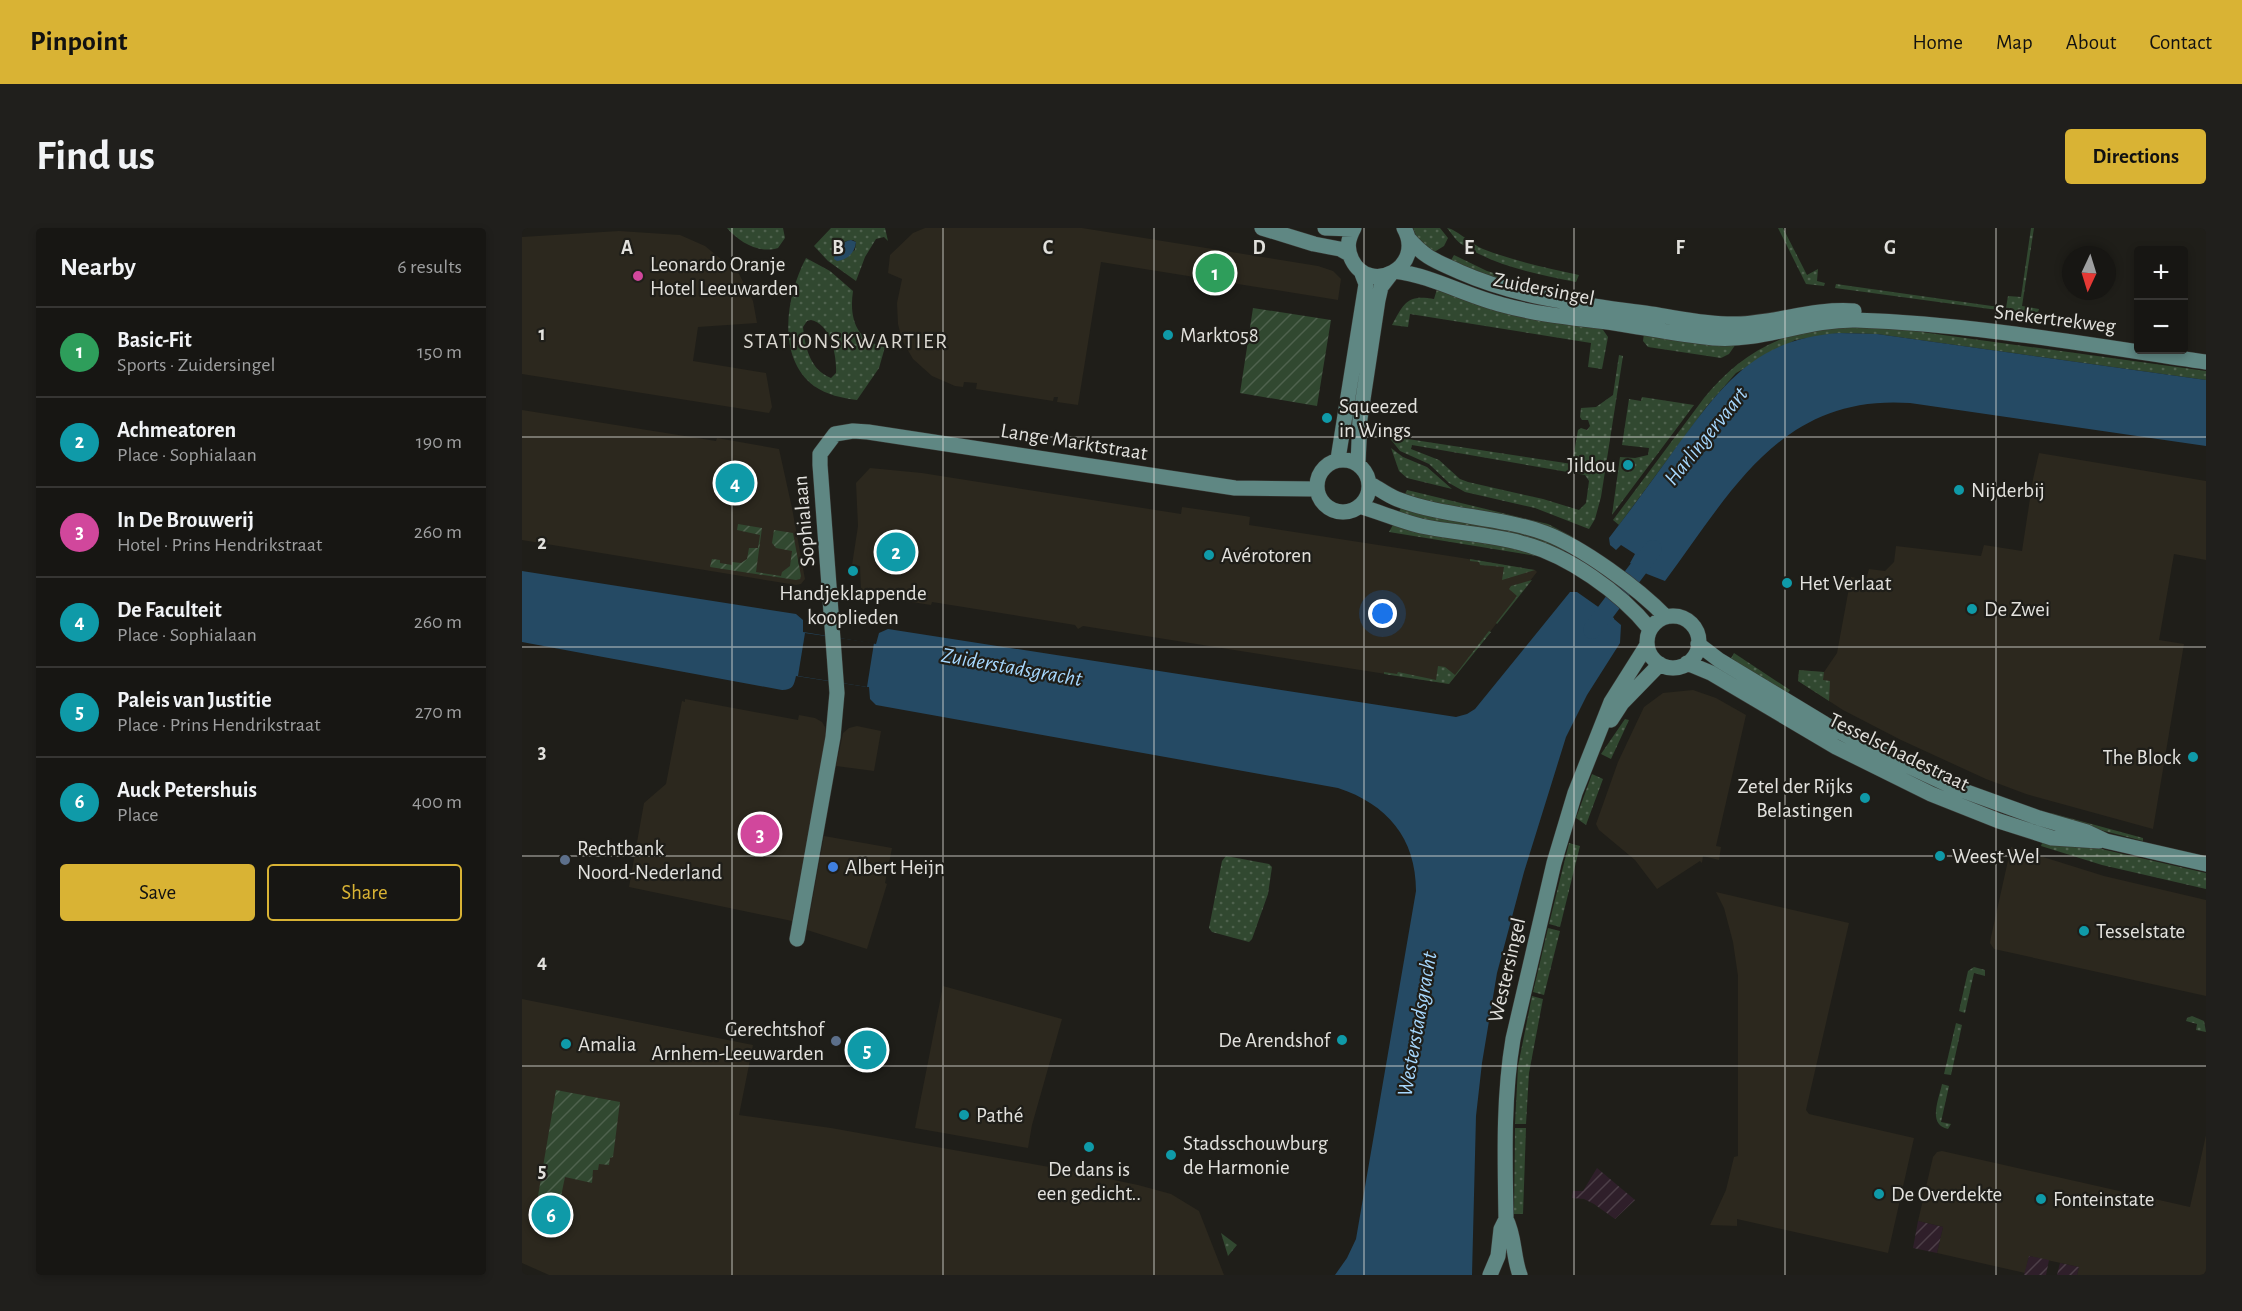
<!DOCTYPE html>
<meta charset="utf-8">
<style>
body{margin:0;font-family:"Alegreya Sans",sans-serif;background:#201f1c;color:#f1f3f6}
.controls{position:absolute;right:18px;top:18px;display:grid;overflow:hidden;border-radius:6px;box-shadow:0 3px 9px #0003}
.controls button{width:54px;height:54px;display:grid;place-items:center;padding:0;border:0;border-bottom:2px solid #363533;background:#171613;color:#f1f3f6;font:30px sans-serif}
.compass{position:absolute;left:1540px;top:18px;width:54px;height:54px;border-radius:50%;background:#171613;box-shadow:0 3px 9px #0003;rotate:184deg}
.you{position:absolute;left:861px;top:386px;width:21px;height:21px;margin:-15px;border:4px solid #fff;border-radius:50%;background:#1a73e8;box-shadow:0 0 0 9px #1a73e833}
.badge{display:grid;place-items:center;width:39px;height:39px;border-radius:50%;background:#d9b334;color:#fff;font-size:20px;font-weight:700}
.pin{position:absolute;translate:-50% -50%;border:3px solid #fff;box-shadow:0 2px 6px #0006}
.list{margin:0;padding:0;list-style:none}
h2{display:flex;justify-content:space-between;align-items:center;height:78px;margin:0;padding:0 24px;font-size:26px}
h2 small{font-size:20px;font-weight:400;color:#9e9fa0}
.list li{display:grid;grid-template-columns:39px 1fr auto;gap:18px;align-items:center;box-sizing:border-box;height:90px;padding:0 24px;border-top:2px solid #363533}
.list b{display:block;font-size:22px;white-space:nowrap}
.list p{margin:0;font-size:20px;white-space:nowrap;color:#9e9fa0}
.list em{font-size:20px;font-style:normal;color:#9e9fa0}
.actions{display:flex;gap:12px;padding:18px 24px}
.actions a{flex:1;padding:14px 0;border:2px solid #d9b334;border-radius:6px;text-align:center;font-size:21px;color:#d9b334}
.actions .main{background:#d9b334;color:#111}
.map{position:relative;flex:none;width:1684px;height:1047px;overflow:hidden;border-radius:6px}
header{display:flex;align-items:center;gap:36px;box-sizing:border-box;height:84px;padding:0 30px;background:#d9b334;color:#111}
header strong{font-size:28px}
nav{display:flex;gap:33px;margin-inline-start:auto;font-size:21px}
.intro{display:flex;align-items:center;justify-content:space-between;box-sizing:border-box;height:144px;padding:0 36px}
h1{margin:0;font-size:42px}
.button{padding:15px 27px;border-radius:6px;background:#d9b334;color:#111;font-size:21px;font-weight:700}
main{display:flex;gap:36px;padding:0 36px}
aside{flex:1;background:#171613;border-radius:6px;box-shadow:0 3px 9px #0003}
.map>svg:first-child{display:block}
.built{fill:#2c281e}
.industrial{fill:url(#industrial-furrows)}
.grass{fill:url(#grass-dots);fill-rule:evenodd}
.garden{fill:url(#garden-furrows)}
.water{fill:#254a64}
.pier{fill:#1f1e19}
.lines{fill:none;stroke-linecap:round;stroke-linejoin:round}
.canal{stroke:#254a64;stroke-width:18}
.secondary-casing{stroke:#393834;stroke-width:16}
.secondary{stroke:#5f8783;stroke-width:15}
.grid{fill:none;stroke:#e2e1dd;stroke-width:1.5;stroke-opacity:0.55}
.hotel-dot{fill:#d1479c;stroke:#1f1e19;stroke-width:2}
.culture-dot{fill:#0f9aa8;stroke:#1f1e19;stroke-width:2}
.service-dot{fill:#5c6f8a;stroke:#1f1e19;stroke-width:2}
.shop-dot{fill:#3f7fe0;stroke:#1f1e19;stroke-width:2}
.labels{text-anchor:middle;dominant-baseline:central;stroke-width:4.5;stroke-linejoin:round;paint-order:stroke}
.poi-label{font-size:21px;fill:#e2e1dd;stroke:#1f1e19;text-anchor:start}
.street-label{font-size:21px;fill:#e2e1dd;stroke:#1f1e19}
.neighbourhood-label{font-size:22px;letter-spacing:1.5px;fill:#dad7d0;stroke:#1f1e19}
.water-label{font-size:22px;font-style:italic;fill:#a6d7fd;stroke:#1f1e19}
.grid-label{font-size:20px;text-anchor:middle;font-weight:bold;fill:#e2e1dd;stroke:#1f1e19;stroke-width:4.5;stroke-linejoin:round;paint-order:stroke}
</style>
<header>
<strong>Pinpoint</strong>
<nav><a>Home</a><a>Map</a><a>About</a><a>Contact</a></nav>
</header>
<div class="intro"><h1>Find us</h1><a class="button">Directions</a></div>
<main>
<aside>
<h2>Nearby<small>6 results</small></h2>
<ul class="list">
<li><span class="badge" style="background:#2e9e5b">1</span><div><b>Basic-Fit</b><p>Sports · Zuidersingel</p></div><em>150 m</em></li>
<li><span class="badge" style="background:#0f9aa8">2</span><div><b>Achmeatoren</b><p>Place · Sophialaan</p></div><em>190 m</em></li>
<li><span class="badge" style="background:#d1479c">3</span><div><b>In De Brouwerij</b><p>Hotel · Prins Hendrikstraat</p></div><em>260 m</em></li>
<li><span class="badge" style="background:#0f9aa8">4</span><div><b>De Faculteit</b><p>Place · Sophialaan</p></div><em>260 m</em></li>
<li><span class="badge" style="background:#0f9aa8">5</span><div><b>Paleis van Justitie</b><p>Place · Prins Hendrikstraat</p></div><em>270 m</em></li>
<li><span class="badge" style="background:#0f9aa8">6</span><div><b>Auck Petershuis</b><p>Place</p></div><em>400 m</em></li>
</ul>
<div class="actions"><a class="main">Save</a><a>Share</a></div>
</aside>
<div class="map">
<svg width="1684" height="1047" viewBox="0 0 1684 1047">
<defs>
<pattern id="industrial-furrows" width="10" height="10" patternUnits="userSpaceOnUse" patternTransform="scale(1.5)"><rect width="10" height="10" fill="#2f1f2a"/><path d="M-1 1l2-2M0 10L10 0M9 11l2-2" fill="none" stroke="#4d3f48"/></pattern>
<pattern id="grass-dots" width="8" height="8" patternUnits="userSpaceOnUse" patternTransform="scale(1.5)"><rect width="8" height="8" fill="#314830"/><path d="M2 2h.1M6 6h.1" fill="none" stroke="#4f624e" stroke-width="1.8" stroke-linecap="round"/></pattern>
<pattern id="garden-furrows" width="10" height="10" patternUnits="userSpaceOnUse" patternTransform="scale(1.5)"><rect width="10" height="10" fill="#314830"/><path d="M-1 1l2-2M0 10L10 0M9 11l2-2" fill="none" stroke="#4f624e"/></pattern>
</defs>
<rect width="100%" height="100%" fill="#1f1e19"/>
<path class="built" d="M403,0H560L796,38L811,43L819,51L816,72L579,34L556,177L535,174L536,169H532L531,173L454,161L455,155L442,154L441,159L433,158L410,148L391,131L380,112L376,96L375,75L380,51L366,45L368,27L391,5Z
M97,3L158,7L183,18L217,46L231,73L235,95L176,99L171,133L244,145L250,179L247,185L0,146V9Z
M0,182L194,213L195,210L257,221L270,280L283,351L279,356L274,357L0,312Z
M1517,225L1684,253V332L1652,326L1637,412L1662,416L1631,601L1504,566L1464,551L1379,512L1321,482L1276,453L1277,442L1302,444L1315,425L1329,349L1344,352L1347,341L1363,343L1372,334L1374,318L1459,328L1462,317L1500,323L1511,251Z
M348,240L400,245L659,286L660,279L723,288L728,289L727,297L934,329L1013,342L1015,344L927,456L561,398L556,401L553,397L410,374L409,377L339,366L338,338L330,337L336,298L334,255Z
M1171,462L1194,470L1224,487L1194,618L1199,619L1197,632L1181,628L1180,635L1178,633L1135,661L1113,632L1077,602L1074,596L1096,534L1122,479L1141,465Z
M163,471L276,492L277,487L293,490L300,494L303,499L304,507L270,693L107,659L122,575L144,556L160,473L163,474Z
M335,498L359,503L352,543L314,538L321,505L327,500Z
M302,608L370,620L363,655L365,656L345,721L285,702Z
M1489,619L1582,648L1684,672V768L1472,721L1468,715L1469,709Z
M1194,664L1327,695L1284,882L1287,886L1392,910L1366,1025L1215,991V998L1188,997L1204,962L1212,929L1216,928V748L1211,714L1202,680Z
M421,758L540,791L510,897L506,920L393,900Z
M0,771L231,817L217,887L309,900L544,942L616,957L649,966L677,983L702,1047H27L0,1035Z
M1684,907V1047H1555L1557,1039L1507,1028L1503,1045L1415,1025L1421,999L1396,993L1411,929L1415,924L1420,923L1668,979Z"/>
<path class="industrial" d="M1075,940L1113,972L1093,991L1072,976L1062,971L1050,970L1051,963H1061Z
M1396,993L1421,999L1415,1025L1391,1020Z
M1507,1028L1527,1032L1524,1047H1502Z
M1538,1035L1557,1039L1555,1047H1535Z"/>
<path class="grass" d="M205,0H261L263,10L256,20C237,26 217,14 205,0Z
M309,0H363L366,13L362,9L354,11L343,29L334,53L306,33L292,18ZM331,12L334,14L333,22L315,33L313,23L324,13Z
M891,0H918L926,10L922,18L909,26L895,10Z
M925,0C932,0 951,17 961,21C992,33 1025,40 1057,47L1054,54C1016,47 974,38 941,17C935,14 930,6 925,0Z
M1256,0H1261L1285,47L1296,41L1295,53L1303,55L1302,58L1284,56Z
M1509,0H1512L1500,78L1517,81L1516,85L1468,81L1313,60L1314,56L1484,80L1486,68L1499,69Z
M932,27L965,43L1037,65L1022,67L928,34Z
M284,30L308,43L331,63C327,90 334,113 363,119L357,140L335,172C320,170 305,167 292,158C253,128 265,66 284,30ZM289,92C309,96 315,128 314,145L309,150C288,142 283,119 281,99L285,93Z
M915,61L1079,99L1086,109L1080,141L1066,139L1069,115L888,86L886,99L870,97C882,75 885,66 912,71Z
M1349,97L1684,143V152L1355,106L1317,105L1273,112L1214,145L1185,178L1097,297L1091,292L1182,170C1203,144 1227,124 1259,111L1258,109L1281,102Z
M1122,105L1214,116L1207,126L1199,130L1126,119L1121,113Z
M1097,127L1101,128L1079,269L1073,291L1067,301L1013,280L943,264L927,255L907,236L878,223L866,208L1050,236L1056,202L1059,200L1065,202L1068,198L1066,192H1060L1058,189L1059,180L1074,179L1091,167ZM890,217L1063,247L1067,253L1064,275L1057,282L1021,271L946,254L938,251L917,232L889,221Z
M1120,169L1172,177L1090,287L1098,229L1113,230L1126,227L1127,220L1100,217L1107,171L1119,173Z
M869,220L881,229L905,239L930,261L885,250L877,243Z
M885,262L1026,296L1053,310L904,273L883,266Z
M880,278L1020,310L1044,321L1041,325L899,291L877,284Z
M872,295L998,319L1015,328L867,304Z
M948,331L1013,342L980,352L982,339L958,337L957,334L948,333Z
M1010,352L975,396L974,395L995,368L987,361L989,358Z
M967,403L969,404L927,456L862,446V444L875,446L876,444L914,452L916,438L923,439L933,447Z
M1212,425L1268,462L1264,468L1208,432Z
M1277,442L1302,444L1301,452L1308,453L1307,473L1276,453Z
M1103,491L1107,492L1089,531L1079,526Z
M1070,546L1081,551L1064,597L1054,590Z
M1529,585L1621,610V613L1528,589Z
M1521,612L1575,620L1684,645V661L1580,637L1519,618Z
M1047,615L1058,618L1038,699L1027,696Z
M704,628L747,636L750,639L746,666L730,711L727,714L690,704L687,700L700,633Z
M1026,700L1038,703L1022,767L1011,764Z
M1452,739L1463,742V748L1452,745L1443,785L1437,783L1446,743Z
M1010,768L1021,771L1007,845L1004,896H993L996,838Z
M1670,788L1682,793L1684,804L1674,802L1675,796L1664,793L1665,790Z
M1434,795L1440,797L1429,847L1422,846Z
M1420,856L1427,858L1419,894L1429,896L1426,901C1405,897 1417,871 1420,856Z
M993,900H1004L1001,986H992Z
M699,1005L715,1017L706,1028Z"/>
<path class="garden" d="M731,80L809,92L795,178L718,165Z
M216,296L240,300L234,344L259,348L260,344L268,338L270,323L254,320L250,315L252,302L271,305L279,348L278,351L274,352L188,339L190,331L198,332V335L210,337V334L219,335L225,331L227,320H236L238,307L215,302Z
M34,862L98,874L91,929L88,930L87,937L77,936L76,942H71L70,955L43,949L38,973L16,968Z"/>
<path class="water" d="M329,12L334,14C333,25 325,32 315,33L312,31C313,21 319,14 329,12Z
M1317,105L1355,106L1684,152V218L1388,175C1259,166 1210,263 1143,353L1125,346L1108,335L1113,326L1099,317L1094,322L1088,317L1087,310C1110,280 1133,249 1155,218C1201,156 1233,111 1317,105Z
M0,343L274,386L281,392V404L354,416L357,405L366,401L934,489L945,486L953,481L1048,364H1055L1092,390V391L1099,397L1098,415L1065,467L1044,509L1002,644L975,745L960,835L954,888L950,1047H813L825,1030L834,1011L894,663C894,610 865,576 816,560L354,477L348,471L347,459H345L274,448C272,457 271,462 260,462L0,414Z"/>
<path class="pier" d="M283,405L352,415L345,459L276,448Z"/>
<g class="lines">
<path class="canal" d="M1070,402L1131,321"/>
<defs>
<path id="secondary" d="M740,0L792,16L818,21L827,26
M803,0L831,1
M832,0C826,11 824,20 830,32C848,68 904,39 882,0
M886,10C904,31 914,33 938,44C999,71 1064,77 1129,86C1157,90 1186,97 1215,96C1254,95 1292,80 1332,83
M873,43C911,48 944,68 981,77C1017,87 1055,90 1092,95C1125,100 1158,107 1191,110C1242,114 1284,91 1334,92C1451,96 1568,117 1684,134
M816,231L844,56L839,43
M795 258a26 26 0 1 1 52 0a26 26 0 1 1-52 0Z
M836,236L838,191L856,72L859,59L869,46
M847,255C856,260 865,267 875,271C921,289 976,288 1023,305C1060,319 1116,360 1144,389
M837,278C858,284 878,293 899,298C932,305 967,306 999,315C1046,327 1098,364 1128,401
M1125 414a26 26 0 1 1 52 0a26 26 0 1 1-52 0Z
M1176,416L1197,432L1303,496L1350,521L1431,559L1517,590L1565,604L1584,613L1684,636
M1165,435L1189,445L1314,519L1409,566L1477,593L1530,610L1577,613
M1089,492L1100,475L1138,436
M275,711L311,509L315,465L298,237V226L313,206L331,203L346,204L713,260L794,261
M984,991C993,1008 991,1029 998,1047
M968,1047L976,1028L979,1001L984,991C983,931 981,870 991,811L1032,635L1053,565L1089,474L1125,417"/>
</defs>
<use href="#secondary" class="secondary-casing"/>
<use href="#secondary" class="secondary"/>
</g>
<path class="grid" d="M210,0V1047M421,0V1047M632,0V1047M842,0V1047M1052,0V1047M1263,0V1047M1474,0V1047M0,209H1684M0,419H1684M0,628H1684M0,838H1684"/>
<circle class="hotel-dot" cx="116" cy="48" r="6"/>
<g class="culture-dot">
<circle cx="646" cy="107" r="6"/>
<circle cx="805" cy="190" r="6"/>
<circle cx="1106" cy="237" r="6"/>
<circle cx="1437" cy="262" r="6"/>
<circle cx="687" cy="327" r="6"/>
<circle cx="331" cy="343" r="6"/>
<circle cx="1265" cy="355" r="6"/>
<circle cx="1450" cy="381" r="6"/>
<circle cx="1671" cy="529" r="6"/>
<circle cx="1343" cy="570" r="6"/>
<circle cx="1418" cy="628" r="6"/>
<circle cx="1562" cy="703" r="6"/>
<circle cx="820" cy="812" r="6"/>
<circle cx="44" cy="816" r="6"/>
<circle cx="442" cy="887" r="6"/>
<circle cx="567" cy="919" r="6"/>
<circle cx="649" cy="927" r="6"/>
<circle cx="1357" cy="966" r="6"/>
<circle cx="1519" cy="971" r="6"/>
</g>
<g class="service-dot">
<circle cx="43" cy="632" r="6"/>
<circle cx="314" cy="813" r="6"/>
</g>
<circle class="shop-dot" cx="311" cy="639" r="6"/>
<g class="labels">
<g class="poi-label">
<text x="128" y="36">Leonardo Oranje<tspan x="128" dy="24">Hotel Leeuwarden</tspan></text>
<text x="658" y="107">Markt058</text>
<text x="817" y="178">Squeezed<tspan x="817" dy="24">in Wings</tspan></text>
<text x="1094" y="237" text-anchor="end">Jildou</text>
<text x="1449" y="262">Nijderbij</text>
<text x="699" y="327">Avérotoren</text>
<text x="1277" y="355">Het Verlaat</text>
<text x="331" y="365" text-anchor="middle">Handjeklappende<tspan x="331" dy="24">kooplieden</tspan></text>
<text x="1462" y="381">De Zwei</text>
<text x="1659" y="529" text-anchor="end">The Block</text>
<text x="1331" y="558" text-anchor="end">Zetel der Rijks<tspan x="1331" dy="24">Belastingen</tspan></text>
<text x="55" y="620">Rechtbank<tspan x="55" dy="24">Noord-Nederland</tspan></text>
<text x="1430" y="628">Weest Wel</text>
<text x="323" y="639">Albert Heijn</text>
<text x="1574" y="703">Tesselstate</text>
<text x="302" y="801" text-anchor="end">Gerechtshof<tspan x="302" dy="24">Arnhem-Leeuwarden</tspan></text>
<text x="808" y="812" text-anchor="end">De Arendshof</text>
<text x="56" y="816">Amalia</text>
<text x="454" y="887">Pathé</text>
<text x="661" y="915">Stadsschouwburg<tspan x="661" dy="24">de Harmonie</tspan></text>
<text x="567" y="941" text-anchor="middle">De dans is<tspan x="567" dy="24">een gedicht..</tspan></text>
<text x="1369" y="966">De Overdekte</text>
<text x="1531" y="971">Fonteinstate</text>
</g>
<g class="street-label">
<text transform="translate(1022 61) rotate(11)">Zuidersingel</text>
<text transform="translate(1533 91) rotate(7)">Snekertrekweg</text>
<text transform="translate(552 214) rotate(9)">Lange Marktstraat</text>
<text transform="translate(282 293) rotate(-95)">Sophialaan</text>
<text transform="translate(1377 524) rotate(26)">Tesselschadestraat</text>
<text transform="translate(985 742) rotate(-77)">Westersingel</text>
</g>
<g class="neighbourhood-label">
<text x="324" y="113">STATIONSKWARTIER</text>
</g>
<g class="water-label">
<text transform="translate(1184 208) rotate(-51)">Harlingervaart</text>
<text transform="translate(490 439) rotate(10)">Zuiderstadsgracht</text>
<text transform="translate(895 796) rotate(-80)">Westerstadsgracht</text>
</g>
</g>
<g class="grid-label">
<text x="105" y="26">A</text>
<text x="316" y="26">B</text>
<text x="526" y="26">C</text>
<text x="737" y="26">D</text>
<text x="947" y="26">E</text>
<text x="1158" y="26">F</text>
<text x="1368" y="26">G</text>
<text x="20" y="112">1</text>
<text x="20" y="321">2</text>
<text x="20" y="530">3</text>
<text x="20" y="740">4</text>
<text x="20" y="949">5</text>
</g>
</svg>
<div class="controls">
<button>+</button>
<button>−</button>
</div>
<svg class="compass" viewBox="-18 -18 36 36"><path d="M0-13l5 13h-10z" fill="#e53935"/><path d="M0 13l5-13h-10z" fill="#9e9fa0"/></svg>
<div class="you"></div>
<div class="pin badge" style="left:693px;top:45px;background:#2e9e5b">1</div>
<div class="pin badge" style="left:374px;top:324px;background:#0f9aa8">2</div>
<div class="pin badge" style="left:238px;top:606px;background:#d1479c">3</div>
<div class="pin badge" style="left:213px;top:255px;background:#0f9aa8">4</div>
<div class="pin badge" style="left:345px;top:822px;background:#0f9aa8">5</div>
<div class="pin badge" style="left:29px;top:987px;background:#0f9aa8">6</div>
</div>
</main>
